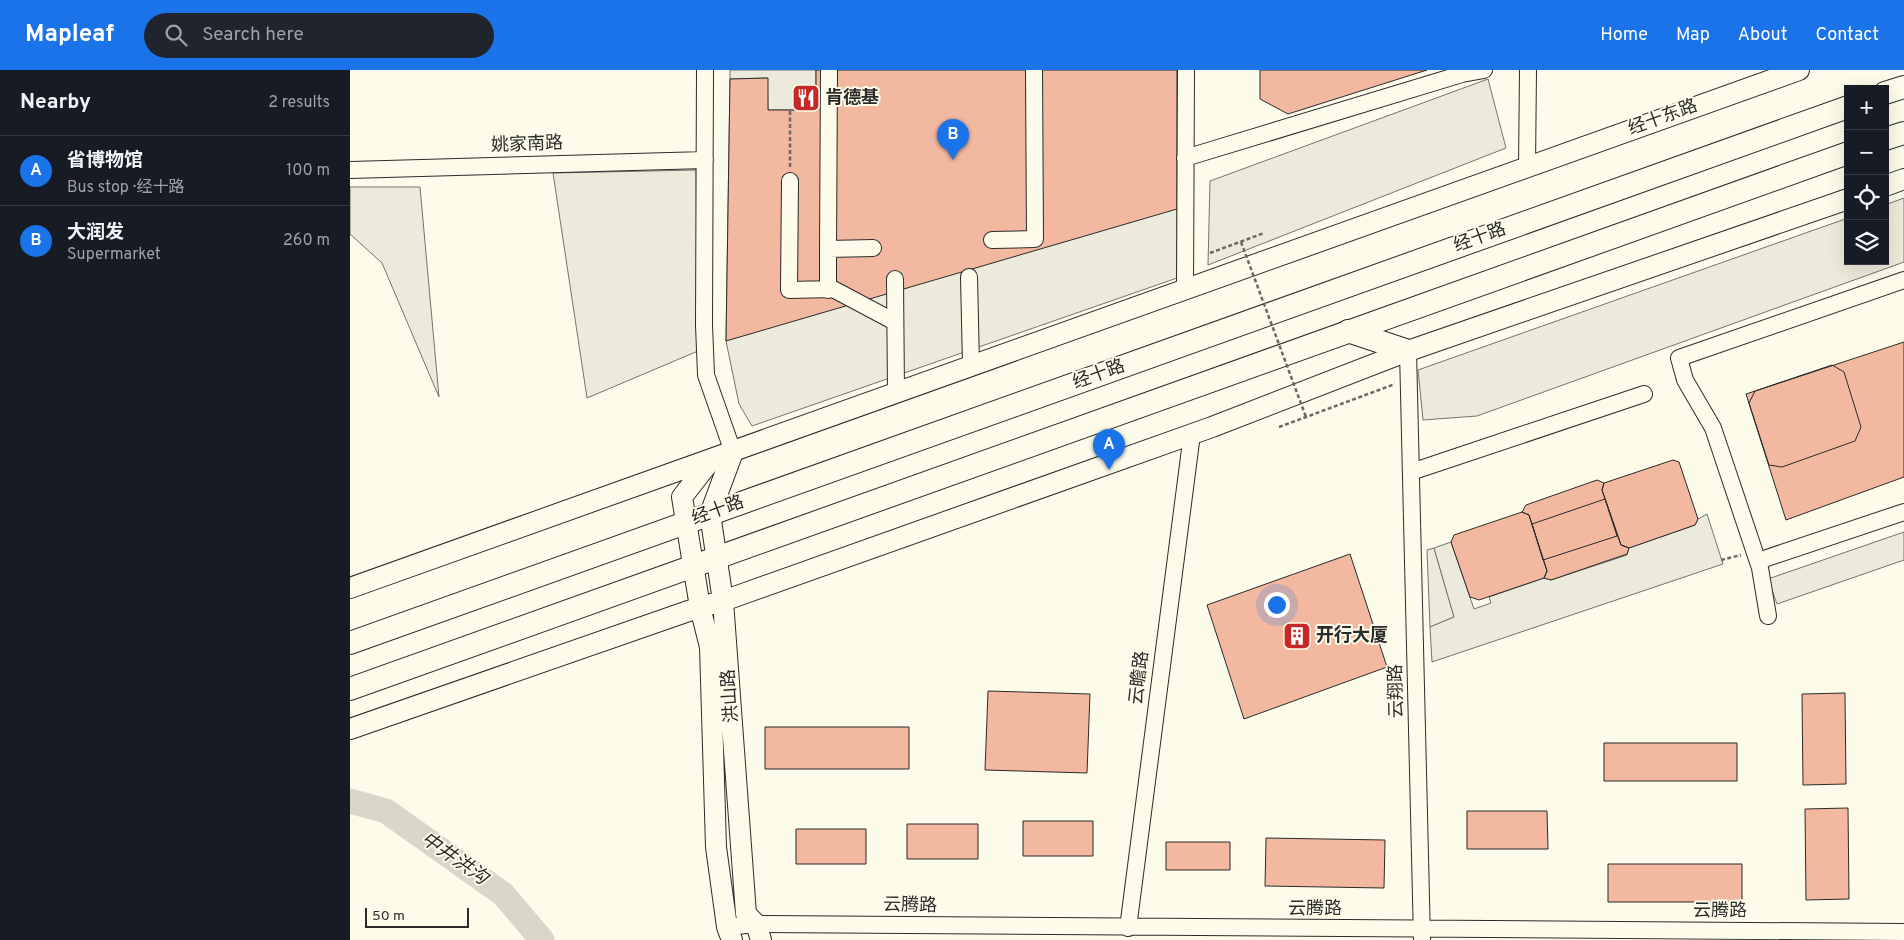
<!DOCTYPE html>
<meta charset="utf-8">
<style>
body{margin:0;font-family:Overpass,"Noto Sans SC",sans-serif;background:#20242c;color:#f1f3f6}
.controls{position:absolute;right:15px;top:15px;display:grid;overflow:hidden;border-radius:0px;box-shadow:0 5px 20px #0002}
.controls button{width:45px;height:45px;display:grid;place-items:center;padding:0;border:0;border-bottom:1px solid #363941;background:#171b24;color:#f1f3f6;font:25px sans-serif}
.scale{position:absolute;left:15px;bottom:12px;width:104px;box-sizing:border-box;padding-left:5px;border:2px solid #2b2b2b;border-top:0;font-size:14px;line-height:18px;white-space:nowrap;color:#2b2b2b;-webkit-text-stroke:4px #fdfbea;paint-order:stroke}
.you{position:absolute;left:926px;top:534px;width:18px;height:18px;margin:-12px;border:4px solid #fff;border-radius:50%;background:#1a73e8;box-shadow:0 0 0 8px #1a73e833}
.badge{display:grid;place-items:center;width:32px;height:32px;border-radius:50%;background:#1a73e8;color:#fff;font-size:16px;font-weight:700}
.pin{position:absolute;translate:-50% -41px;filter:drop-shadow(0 1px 2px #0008)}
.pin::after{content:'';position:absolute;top:26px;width:18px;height:15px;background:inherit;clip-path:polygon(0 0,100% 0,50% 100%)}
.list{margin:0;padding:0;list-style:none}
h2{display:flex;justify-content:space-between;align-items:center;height:65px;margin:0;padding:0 20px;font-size:21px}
h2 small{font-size:16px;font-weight:400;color:#9ea1a6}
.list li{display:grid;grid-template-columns:32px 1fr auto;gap:15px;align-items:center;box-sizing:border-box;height:70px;padding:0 20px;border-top:1px solid #363941}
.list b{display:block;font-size:19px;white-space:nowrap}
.list p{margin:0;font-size:16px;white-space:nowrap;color:#9ea1a6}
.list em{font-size:16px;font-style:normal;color:#9ea1a6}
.icon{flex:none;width:28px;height:28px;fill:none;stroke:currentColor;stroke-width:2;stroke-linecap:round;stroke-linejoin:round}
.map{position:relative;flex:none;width:1554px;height:870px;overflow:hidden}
header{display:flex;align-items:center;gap:30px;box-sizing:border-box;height:70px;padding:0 25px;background:#1a73e8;color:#fff}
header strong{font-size:24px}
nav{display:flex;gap:28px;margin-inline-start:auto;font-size:18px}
.search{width:350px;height:45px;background:#20242c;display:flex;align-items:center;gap:12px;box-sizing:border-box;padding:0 18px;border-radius:28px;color:#9ea1a6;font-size:19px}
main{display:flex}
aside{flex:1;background:#171b24}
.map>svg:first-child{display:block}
.green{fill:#ecebdb;stroke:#74746e}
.parking{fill:#eceadb;stroke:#74746e}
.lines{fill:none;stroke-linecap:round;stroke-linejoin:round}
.river{stroke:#d8d7c9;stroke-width:25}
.building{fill:#f2b8a0;stroke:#2b2b2b}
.minor-casing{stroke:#2b2b2b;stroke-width:18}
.major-casing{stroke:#2b2b2b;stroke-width:22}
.highway-casing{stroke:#2b2b2b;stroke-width:24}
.path{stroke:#6a6964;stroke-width:2.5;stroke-dasharray:4 2.5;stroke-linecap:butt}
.minor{stroke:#fdfbea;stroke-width:16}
.major{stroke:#fdfbea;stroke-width:20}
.highway{stroke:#fdfbea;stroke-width:22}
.path-bridge{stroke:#6a6964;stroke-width:2.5;stroke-dasharray:4 2.5;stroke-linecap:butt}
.labels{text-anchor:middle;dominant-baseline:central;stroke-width:4;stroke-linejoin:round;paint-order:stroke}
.poi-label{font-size:18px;font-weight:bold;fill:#2b2b2b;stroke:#fdfbea;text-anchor:start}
.street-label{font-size:18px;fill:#2b2b2b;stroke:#fdfbea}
.water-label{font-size:19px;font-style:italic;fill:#2b2b2b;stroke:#fdfbea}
</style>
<header>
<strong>Mapleaf</strong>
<div class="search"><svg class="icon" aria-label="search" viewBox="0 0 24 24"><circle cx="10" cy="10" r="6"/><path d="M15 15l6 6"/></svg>Search here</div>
<nav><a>Home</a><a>Map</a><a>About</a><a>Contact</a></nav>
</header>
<main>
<aside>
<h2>Nearby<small>2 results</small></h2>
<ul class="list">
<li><span class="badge">A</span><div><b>省博物馆</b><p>Bus stop · 经十路</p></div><em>100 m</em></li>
<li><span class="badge">B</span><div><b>大润发</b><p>Supermarket</p></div><em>260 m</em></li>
</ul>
</aside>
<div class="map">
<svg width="1554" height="870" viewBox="0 0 1554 870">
<rect width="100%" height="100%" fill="#fdfbea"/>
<path class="green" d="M481,0H827V208L402,356L389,334L376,271L380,9L418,8Z
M1138,9L1156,78L858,195L860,111Z
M346,100L348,281L237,328L203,103Z
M0,117H70L89,327L32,193L0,164Z
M1554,128V192L1127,346L1073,350L1068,300L1498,148V191H1535V135Z
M1084,478L1104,547L1080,557L1077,480Z"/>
<path class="parking" d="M380,0H466V40H418L417,8L380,9Z
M1357,444L1373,494L1082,592L1080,557L1104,547L1084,478L1101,472L1124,539L1141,533L1139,527L1194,508L1201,510L1277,485L1279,478L1345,455L1348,449Z
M1554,462V490L1427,534L1418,509Z"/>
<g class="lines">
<path class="river" d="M0,731L36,741L153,824L192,870"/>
</g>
<path class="building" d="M466,0H827V139L376,271L380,9L418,8V40H466Z
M910,0H1077L938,44L910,29Z
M1554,272V407L1436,450L1396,324Z
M1482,295L1494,302L1511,357L1505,371L1432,397L1419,395L1399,333L1405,321Z
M1323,390L1329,392L1348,449L1345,455L1279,478L1271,475L1252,420L1254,413Z
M1247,410L1254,413L1252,420L1271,475L1279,478L1277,484L1201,510L1194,508L1197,501L1179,445L1172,442L1176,435Z
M1255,429L1267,466L1193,490L1182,454Z
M1172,442L1179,445L1197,501L1194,508L1129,530L1120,527L1101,472L1104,465Z
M1000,484L1037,597L894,649L857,535Z
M638,621L740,624L737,703L635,700Z
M1495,623L1496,714L1453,715L1452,624Z
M415,657H559V699H415Z
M1254,673H1387V711H1254Z
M1498,738L1499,829L1456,830L1455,739Z
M1117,741H1197L1198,779H1117Z
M673,751H743V786H673Z
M557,754H628V789H557Z
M446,759H516V794H446Z
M916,768L1035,770L1034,818L915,816Z
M816,772H880V800H816Z
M1258,794H1392V832H1258Z"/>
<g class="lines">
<defs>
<path id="minor" d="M355,0L354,255L356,305L383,382
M479,0L478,179L523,178
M835,88L1112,4L1134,0
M1177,97L1178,0
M0,100L355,90
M440,111L439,220L483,219L545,252
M642,170L685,169L684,0
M619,207L621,295
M545,209L546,323
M478,220V179
M835,220L836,0
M1058,281L1072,870
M1061,402L1294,324
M1408,491L1554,442
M1418,546L1410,498L1363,358L1335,310L1329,288L1554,210
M377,857L406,854L1554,862
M778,858L842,364"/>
<path id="major" d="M1535,116L1554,109
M383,382L360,444L373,531L396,844L406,854L411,870
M361,390L332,427L350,537L360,577L366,777L377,857L382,870
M0,518L1449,0
M0,659L350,537L373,531L862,357L1058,281L1498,129"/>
<path id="highway" d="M1535,23L1554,17
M1535,69L1554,63
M998,261L1058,281
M0,573L1498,37
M0,619L1498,83"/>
</defs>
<use href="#minor" class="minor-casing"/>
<use href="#major" class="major-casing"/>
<use href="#highway" class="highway-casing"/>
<path class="path" d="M440,97V40
M929,357L1045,314
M1371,490L1391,485"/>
<use href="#minor" class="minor"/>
<use href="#major" class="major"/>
<use href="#highway" class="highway"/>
<path class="path-bridge" d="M891,172L956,347
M860,183L914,163"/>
</g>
<defs>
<symbol id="restaurant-square" viewBox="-11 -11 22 22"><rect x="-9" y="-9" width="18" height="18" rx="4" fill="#c62828" stroke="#fdfbea"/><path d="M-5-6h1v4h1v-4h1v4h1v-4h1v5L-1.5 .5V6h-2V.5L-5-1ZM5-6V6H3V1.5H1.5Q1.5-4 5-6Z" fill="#fff"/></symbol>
<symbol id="building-square" viewBox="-11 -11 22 22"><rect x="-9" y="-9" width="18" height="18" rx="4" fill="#c62828" stroke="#fdfbea"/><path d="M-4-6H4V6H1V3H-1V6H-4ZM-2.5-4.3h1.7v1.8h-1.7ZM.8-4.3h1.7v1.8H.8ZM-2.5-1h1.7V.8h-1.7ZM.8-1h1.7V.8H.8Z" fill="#fff"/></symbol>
</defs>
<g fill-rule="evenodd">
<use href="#restaurant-square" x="440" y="12" width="32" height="32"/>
<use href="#building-square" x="931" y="550" width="32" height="32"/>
</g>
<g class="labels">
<g class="poi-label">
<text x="475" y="28">肯德基</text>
<text x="966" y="566">开行大厦</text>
</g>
<g class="street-label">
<text transform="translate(1313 48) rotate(-20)">经十东路</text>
<text transform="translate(177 75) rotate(-2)">姚家南路</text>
<text transform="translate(1130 168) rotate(-20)">经十路</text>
<text transform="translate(749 305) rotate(-20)">经十路</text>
<text transform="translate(368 441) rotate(-20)">经十路</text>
<text transform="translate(790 608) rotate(-83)">云瞻路</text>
<text transform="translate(1047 621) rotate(-91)">云翔路</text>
<text transform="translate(381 626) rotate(-94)">洪山路</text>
<text transform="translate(560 836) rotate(1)">云腾路</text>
<text x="965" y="839">云腾路</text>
<text x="1370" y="841">云腾路</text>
</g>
<g class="water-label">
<text transform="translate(104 789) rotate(35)">中井洪沟</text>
</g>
</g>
</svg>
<div class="controls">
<button>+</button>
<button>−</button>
<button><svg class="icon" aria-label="locate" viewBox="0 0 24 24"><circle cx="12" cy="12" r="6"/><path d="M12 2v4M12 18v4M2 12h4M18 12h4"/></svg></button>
<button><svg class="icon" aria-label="layers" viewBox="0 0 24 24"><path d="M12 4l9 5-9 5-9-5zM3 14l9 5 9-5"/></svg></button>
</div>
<div class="scale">50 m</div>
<div class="you"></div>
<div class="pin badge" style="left:759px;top:400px">A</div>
<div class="pin badge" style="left:603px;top:90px">B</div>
</div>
</main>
